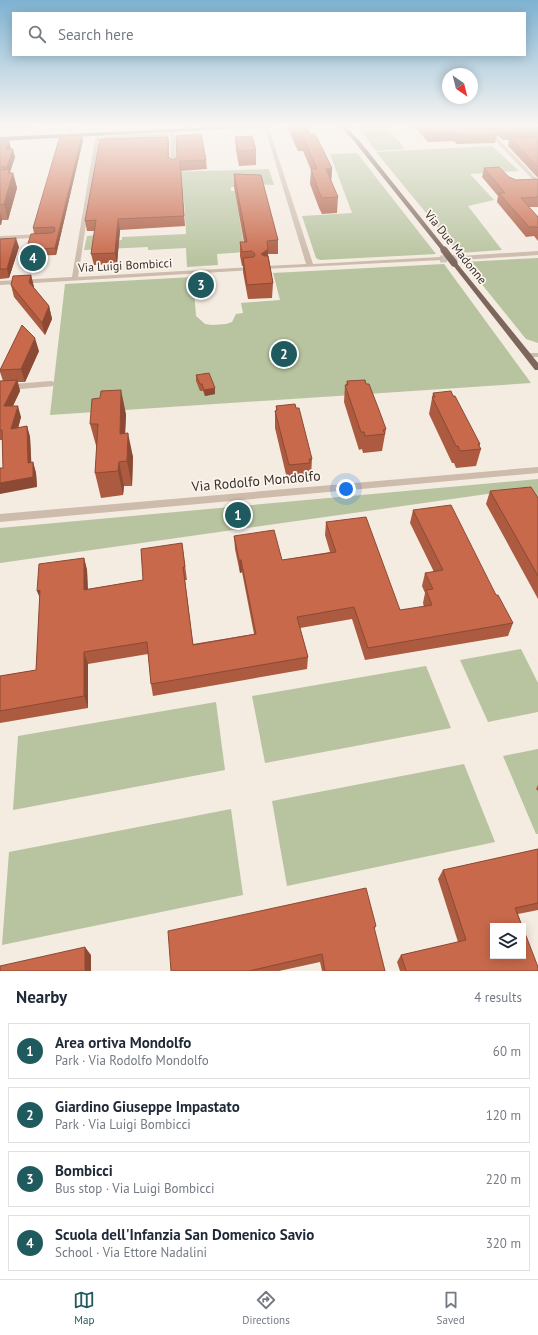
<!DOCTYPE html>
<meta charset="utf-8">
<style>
body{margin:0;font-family:"PT Sans",sans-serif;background:#f2f2f3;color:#1f2937}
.controls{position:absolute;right:12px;bottom:12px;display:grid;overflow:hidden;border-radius:0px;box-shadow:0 2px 10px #0003}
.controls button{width:36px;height:36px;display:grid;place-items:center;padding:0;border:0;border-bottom:1px solid #e0e1e3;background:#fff;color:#1f2937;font:20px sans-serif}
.compass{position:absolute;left:442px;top:68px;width:36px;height:36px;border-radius:50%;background:#fff;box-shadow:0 2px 10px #0003;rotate:145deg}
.you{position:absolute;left:346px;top:489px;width:14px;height:14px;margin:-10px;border:3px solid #fff;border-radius:50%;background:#1a73e8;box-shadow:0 0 0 6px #1a73e833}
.badge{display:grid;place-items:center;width:26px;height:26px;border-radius:50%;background:#1f5a5e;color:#fff;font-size:13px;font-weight:700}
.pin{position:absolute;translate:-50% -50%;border:2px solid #fff;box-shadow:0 1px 4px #0006}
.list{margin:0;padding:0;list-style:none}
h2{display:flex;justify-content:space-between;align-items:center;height:52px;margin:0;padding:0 16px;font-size:17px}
h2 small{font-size:13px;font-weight:400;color:#747a83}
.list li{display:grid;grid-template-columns:26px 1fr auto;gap:12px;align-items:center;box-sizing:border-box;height:56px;margin:0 8px 8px;padding:0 8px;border:1px solid #e0e1e3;border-radius:0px}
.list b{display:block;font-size:15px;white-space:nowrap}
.list p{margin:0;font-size:13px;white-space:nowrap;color:#747a83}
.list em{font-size:13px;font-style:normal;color:#747a83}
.icon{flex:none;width:22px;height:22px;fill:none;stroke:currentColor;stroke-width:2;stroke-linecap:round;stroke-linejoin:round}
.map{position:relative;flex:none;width:538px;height:971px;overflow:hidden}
.search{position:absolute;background:#fff;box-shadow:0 2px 10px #0003;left:12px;right:12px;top:12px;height:44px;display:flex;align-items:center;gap:10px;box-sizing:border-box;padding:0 14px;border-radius:0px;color:#747a83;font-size:15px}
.sheet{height:308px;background:#fff}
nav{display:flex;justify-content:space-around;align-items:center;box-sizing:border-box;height:56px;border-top:1px solid #e0e1e3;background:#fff;font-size:11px;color:#747a83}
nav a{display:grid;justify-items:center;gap:2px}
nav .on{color:#1f5a5e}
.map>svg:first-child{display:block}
.green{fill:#b8c4a0}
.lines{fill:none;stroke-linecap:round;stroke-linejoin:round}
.minor-tunnel{stroke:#cfc6bd;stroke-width:7;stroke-dasharray:7 3.5;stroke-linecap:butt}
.minor{fill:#cdbbac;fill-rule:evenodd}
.major{fill:#7d675c;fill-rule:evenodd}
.major-bridge{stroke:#7d675c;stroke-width:7}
.wall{fill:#ac5a40}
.shaded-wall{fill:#8c4a34}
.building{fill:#c8694b;stroke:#8c4a34}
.labels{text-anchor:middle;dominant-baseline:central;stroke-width:3.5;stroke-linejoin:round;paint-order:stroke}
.far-street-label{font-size:12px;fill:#3b302b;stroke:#fbf5ee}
.street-label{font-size:14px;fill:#3b302b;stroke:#fbf5ee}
</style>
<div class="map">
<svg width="538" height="971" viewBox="0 0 538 971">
<rect width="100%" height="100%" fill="#f4ebe1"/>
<path class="green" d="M385,125L405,149L376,151L357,126Z
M168,133L169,140L102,143L105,136Z
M492,146L519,171L470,174L494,200L468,206L502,250L459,253L376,152Z
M357,153L436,254L320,260L316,258L302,216L352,213L330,154Z
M269,169L274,185L248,184V186L231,187V191H235L245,252L217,254L218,265L187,267L186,248L148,250V247L84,250L87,236L97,235L96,242L122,240V237L186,234L184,199L92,203L182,191V179L96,182L97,174Z
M538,258V343L526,339L464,262Z
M444,264L531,383L50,415L65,284L193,277L196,316L205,324L212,325L226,324L232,322L236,314L243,313L241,303L280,300L273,273Z
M538,479V511L523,489L0,563V528Z
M521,649L538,683V712L488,722L460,660Z
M426,666L451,728L265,763L252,696Z
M216,702L225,770L13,810L18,736Z
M538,749V834H536L503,756Z
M464,764L495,842L287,886L272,801Z
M231,809L243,895L2,945L9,852Z"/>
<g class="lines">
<path class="minor-tunnel" d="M440,259L460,258"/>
<path class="minor" d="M70,125H74L72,132L70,133L68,132Z
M186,125H190V127L186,128Z
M264,125L268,126L313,264L440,257L442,258V260L264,269L263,268L266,266L306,264Z
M480,125H485L538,180V185Z
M173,129L175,130L176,167L173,169L170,167L171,130Z
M98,132L100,133L78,277L252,267L254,268V270L0,285V281L72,277L96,133Z
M43,234L45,235V237L0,240V236Z
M538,251V255L460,260L457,258L460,256Z
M525,353H538V357H525Z
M51,381L54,382L55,384L54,386L0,391V385Z
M538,467V473L0,522V514Z"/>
<path class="major" d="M259,125H297L0,141V137Z
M339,125H344L358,139L446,249V251H442L354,141Z
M452,262H456L538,363V370H535L452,264Z"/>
<path class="major-bridge" d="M444,250L454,263"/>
</g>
<path class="wall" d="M1,125H56L2,128Z
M287,125H306L310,134L332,168L331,182L338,197L337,213L322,214L319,208L310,184L311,170L303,151H298L287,127Z
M413,125H538V178L508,146L509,140H503L497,135L495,143L457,144L454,141L428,142Z
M82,135L83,140L56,255L28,256L26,250L34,234L33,228Z
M168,137L169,146V158L173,160H206L207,169L181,171L185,226L120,230L117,264L94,265L91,254L95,231H87L85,221Z
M235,137L256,150V165L239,166L236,151Z
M0,142L11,149L15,157L10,172L11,173H13L17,188L8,220H2L1,225H0Z
M484,168L516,180L538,179V207H529L538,217V241L534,236L526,237L497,202L498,196L482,177Z
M234,174L278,240V254H268L273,283L272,298L248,299L243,272V266H242L240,256V242H244L234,187Z
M0,239L19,247L9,278L0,279Z
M31,275L34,288L49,306L52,319L45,335L14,297L11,285Z
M39,351L25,382H18L20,391L13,406L21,417L18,428L27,426L30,437L31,463L33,462L36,473L37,487L3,468L2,440H0V381H3L0,372V369Z
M196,375L215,394L205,396L203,391H200L196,381Z
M347,381L366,384L386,429L382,451L363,453L362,449L359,450L344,402L345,385H346Z
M433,393L480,444L479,447L481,449L476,466L456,468L454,463H452L429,414Z
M276,406L312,459L311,476H309V481L288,483L275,428V411L276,410Z
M126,414L125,433L133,457L132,486H124L123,495L101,498L95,473L97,449L90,424Z
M490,491L538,498V599L486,504Z
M413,510L496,595L513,623L508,636L365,660L352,619L300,628L308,657L307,669L153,696L151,684L148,654L88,664V708L0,723V676L36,670L40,597L37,591L84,558L87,570L88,589L143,580L182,543L187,580H185L193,644L254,634L242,572L240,573L235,549L234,536L282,560L330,552L325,535L326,522L400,610L424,607L423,603L425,593L422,586L425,573L434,572L410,523Z
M538,785V791L536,789Z
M538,849V910L518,914L538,971H400L397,962L401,955L458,942L438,879L443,870Z
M376,926L374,930L385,971H322L320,962L279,971H171Z"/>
<path class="shaded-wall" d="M82,135L83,140L56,255L55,248Z
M168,137L169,146L168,167Z
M9,141L11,149H6Z
M13,149L15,157L10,172L12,178L13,173L17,188L8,220L4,204L9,172L7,167Z
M332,168L331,183L326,169Z
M0,212L2,220L1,225L0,223Z
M118,219L120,230L117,264L115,253Z
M16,238L19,247L9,278L7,269Z
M268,249V263L261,254Z
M31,275L34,287L32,294L29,282Z
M49,306L52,319L45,335L42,323Z
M35,338L39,351L25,382L21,369Z
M17,380L20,391L8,416L4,406Z
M215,388V394L205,396L204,390Z
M121,390L126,414L124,458L120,434Z
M18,406L21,417L15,440L11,429Z
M27,426L30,437L32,474L28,463Z
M128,433L133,457L132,486L127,461Z
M33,462L36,473L37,487L0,494V483Z
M119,462L124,486L123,495L118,471Z
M84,558L87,570L88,602L84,590Z
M239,560H241L242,572L240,573Z
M40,590L42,603L37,591Z
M84,652L88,664V708L84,696Z
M85,947L91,955V971H85Z"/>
<path class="building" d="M293,125H306L310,134H315L332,168L326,169L338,197L322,198L319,192L311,169H317L303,137H298Z
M421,125H488L497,135H458L455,132L429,134Z
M497,125H536L538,127V131L504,132Z
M201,134L206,160L180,161L184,216L118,219L115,253L91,254L96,220L85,221L100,139L168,137V157L173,160L177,157L176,136Z
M82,135L55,248L26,250L31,234L52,233L55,231L54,227L33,228L60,136Z
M252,136L256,150L238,151L235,137Z
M538,137V167L510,138Z
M9,141L6,149H13L7,167H0V142Z
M499,167L509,177L516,180L538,179V197L521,198L538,217V228L537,227H529L499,193H505L484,168Z
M10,169L8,173H13L4,204L0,205V170Z
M234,174L261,175L278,240L267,241L268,249L261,254L264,256H268L273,283L247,285L243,258L254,257L255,254L252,251L242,252L240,242H247Z
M16,238L7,269H0V239Z
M31,275L29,282L49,306L42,323L11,285L13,276Z
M22,325L35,338L21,369L0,370Z
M209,373L215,388L204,390L202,384H200L196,375Z
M17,380L4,406H18L11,429L27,426L28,463L33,462V477L0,483V468H3L2,430H0V381Z
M365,380L366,384H369L379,410L386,429L383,430L385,434L365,436L364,432H361L345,385H348L347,381Z
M121,390L120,434L128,433L127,461L119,462L118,471L95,473L98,424H90L92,399L100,398L101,391Z
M451,391L453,396H455L480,444H478L481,449L460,451L458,446H456L432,397H435L433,393Z
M295,404L296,408H299L312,459H309L310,463L289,465L275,411L277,410L276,406Z
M531,487L538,498V576L490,491Z
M451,505L496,595H498L513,623L368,648L354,607L297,617L308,657L151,684L147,642L84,652V696L0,711V676L36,670L40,590L37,591L39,564L84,558V590L143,580L141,549L182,543L185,567H183L193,645L256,634L241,560H239L234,536L274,530L282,560L336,552L326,522L366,517L400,610L432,605L426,590L433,589L425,573L443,570L413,510Z
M538,849V903L515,908L522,926H493V956H523V928L538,967V971H406L401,955L466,940L443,870Z
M366,888L376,926L374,927L385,971H325L322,954L249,971H171L168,931Z
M85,947V971H0V966Z"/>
<linearGradient id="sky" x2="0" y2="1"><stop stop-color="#7eb2d2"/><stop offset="0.48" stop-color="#faf6f2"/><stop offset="1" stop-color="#faf6f2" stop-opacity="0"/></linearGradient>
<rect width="538" height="261" fill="url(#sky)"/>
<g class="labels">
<g class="far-street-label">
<text transform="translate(456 247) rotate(51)">Via Due Madonne</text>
<text transform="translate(125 265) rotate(-3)">Via Luigi Bombicci</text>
</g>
<g class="street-label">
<text transform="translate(256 481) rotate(-5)">Via Rodolfo Mondolfo</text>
</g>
</g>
</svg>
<div class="controls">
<button><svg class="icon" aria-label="layers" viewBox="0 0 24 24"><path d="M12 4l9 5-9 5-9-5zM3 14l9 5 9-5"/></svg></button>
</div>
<svg class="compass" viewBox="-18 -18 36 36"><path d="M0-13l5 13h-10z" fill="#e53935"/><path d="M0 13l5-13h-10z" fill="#747a83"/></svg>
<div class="you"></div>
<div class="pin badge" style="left:238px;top:515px">1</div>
<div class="pin badge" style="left:284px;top:354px">2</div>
<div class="pin badge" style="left:201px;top:285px">3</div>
<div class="pin badge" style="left:33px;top:258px">4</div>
<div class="search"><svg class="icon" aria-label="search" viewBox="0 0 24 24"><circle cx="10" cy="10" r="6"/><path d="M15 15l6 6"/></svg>Search here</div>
</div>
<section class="sheet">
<h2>Nearby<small>4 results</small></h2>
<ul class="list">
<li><span class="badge">1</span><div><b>Area ortiva Mondolfo</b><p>Park · Via Rodolfo Mondolfo</p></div><em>60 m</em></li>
<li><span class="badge">2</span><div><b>Giardino Giuseppe Impastato</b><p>Park · Via Luigi Bombicci</p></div><em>120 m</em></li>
<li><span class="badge">3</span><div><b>Bombicci</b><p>Bus stop · Via Luigi Bombicci</p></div><em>220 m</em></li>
<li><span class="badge">4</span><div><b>Scuola dell'Infanzia San Domenico Savio</b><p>School · Via Ettore Nadalini</p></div><em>320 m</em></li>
</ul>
</section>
<nav>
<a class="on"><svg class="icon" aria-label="map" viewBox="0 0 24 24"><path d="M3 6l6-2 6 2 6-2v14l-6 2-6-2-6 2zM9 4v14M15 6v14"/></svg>Map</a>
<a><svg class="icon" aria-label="directions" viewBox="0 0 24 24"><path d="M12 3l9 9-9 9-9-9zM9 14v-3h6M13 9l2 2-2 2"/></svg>Directions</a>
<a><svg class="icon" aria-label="saved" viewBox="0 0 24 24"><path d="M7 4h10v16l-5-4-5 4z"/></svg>Saved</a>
</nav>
